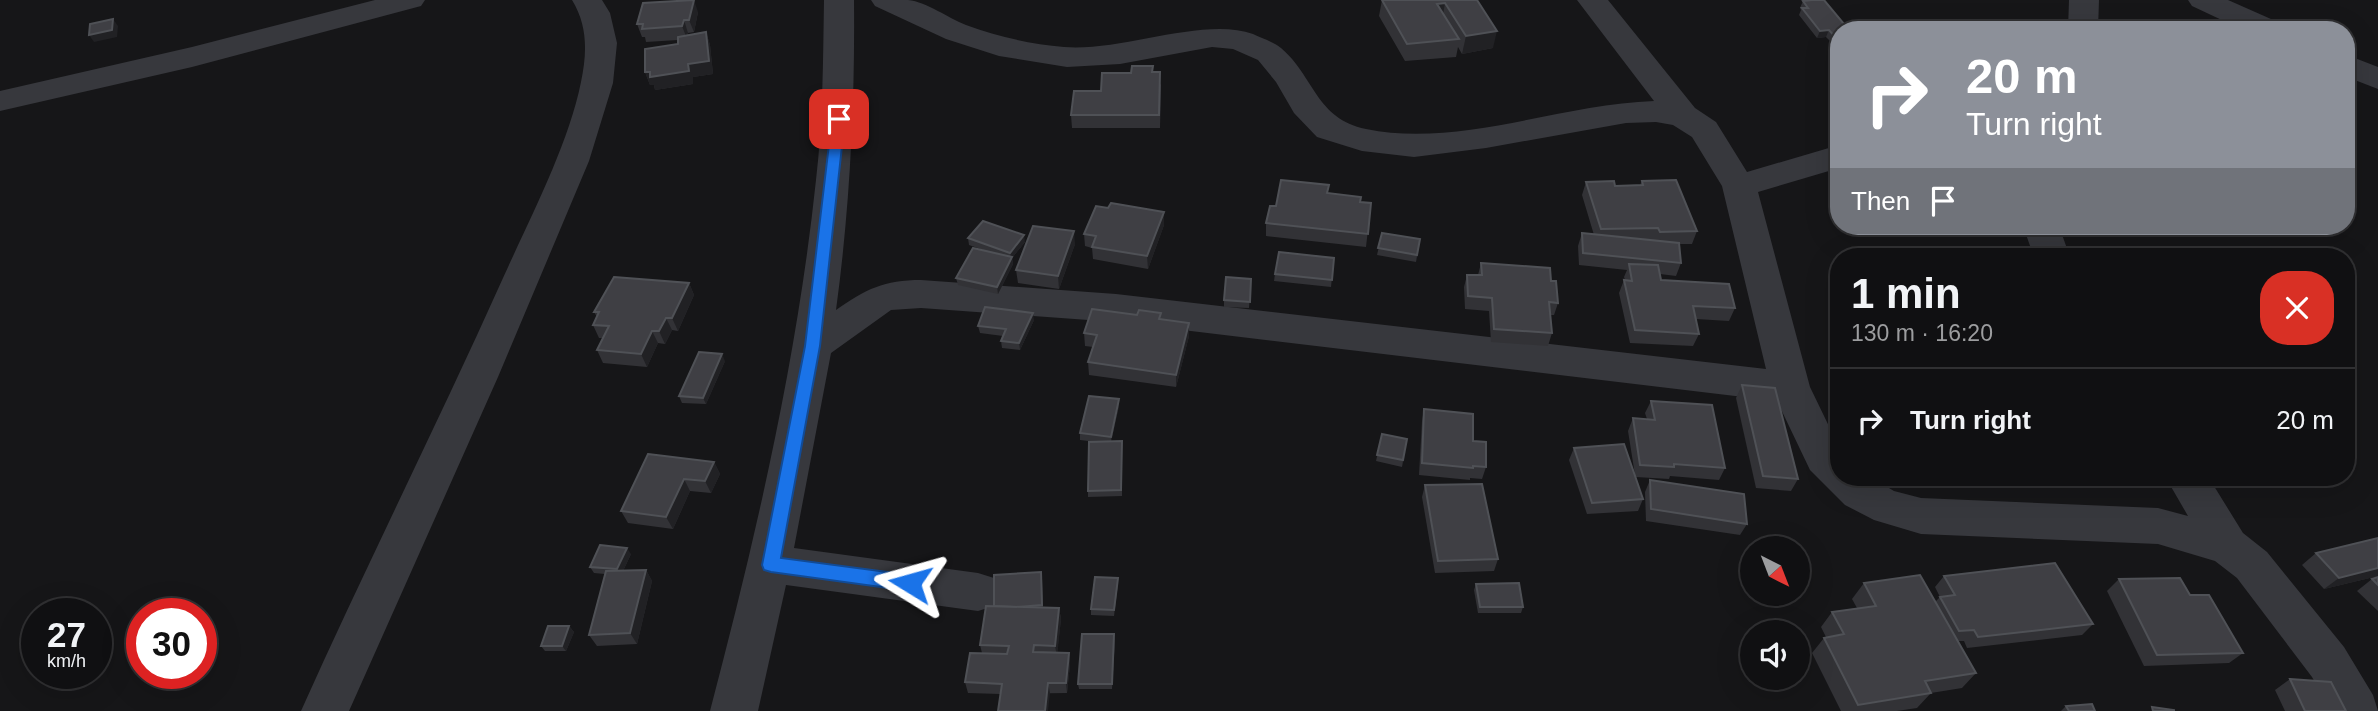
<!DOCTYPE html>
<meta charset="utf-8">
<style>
body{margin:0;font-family:Helvetica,sans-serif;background:#19191b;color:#f1f3f6;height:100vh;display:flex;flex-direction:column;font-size:26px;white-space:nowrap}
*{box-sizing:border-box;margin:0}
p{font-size:23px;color:#9c9d9f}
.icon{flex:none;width:38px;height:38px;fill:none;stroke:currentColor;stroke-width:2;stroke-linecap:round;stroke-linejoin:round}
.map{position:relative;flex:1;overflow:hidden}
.drawer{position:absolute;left:1830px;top:248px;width:525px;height:238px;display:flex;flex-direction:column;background:#101012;border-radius:28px;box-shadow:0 7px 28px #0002,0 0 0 2px #303032}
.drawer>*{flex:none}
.guide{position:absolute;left:1830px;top:21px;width:525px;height:214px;border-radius:28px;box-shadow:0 7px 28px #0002,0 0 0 2px #303032;background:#8c9099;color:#fff;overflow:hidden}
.needle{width:46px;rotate:138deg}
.buttons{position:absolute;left:1740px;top:536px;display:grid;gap:14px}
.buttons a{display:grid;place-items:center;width:70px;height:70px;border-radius:50%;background:#101012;box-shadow:0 7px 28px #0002,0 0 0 2px #303032;font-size:35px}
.speed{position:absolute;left:21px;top:598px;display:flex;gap:14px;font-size:35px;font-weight:700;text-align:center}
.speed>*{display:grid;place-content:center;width:91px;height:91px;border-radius:50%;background:#101012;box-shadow:0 7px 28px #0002,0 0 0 2px #303032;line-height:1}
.speed small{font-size:18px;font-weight:400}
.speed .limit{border:10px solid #d22;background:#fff;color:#111}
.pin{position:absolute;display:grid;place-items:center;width:60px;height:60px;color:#fff;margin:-30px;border-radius:14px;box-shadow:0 4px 10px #0006}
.me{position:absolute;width:77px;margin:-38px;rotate:278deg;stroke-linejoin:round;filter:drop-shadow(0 0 5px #0008)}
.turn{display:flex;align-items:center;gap:24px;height:147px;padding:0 21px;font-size:32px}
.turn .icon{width:91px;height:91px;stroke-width:2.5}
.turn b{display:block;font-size:49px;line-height:60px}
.then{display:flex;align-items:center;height:66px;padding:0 21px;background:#0003;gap:14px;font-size:26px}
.round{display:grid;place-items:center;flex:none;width:74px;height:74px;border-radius:28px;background:#19191b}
.head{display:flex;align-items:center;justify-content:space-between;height:119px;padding:0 21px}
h1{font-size:42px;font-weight:700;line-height:52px}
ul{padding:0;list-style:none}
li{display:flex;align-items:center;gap:21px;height:105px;padding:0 21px;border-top:2px solid #303032}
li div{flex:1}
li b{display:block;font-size:26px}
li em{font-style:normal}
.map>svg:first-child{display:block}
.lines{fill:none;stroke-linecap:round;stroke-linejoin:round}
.minor{fill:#37383d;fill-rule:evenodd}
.wall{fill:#323236}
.shaded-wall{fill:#212124}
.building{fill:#3f3f44;stroke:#4f5156;stroke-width:2}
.route{fill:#1a73e8;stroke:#114b97;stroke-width:2}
</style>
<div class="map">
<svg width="2378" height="711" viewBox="0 0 2378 711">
<rect width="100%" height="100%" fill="#161618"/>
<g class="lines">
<!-- minor -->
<g class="minor">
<path d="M 375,0 L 425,0 L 421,6 L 192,67 L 0,111 L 0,91 L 192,47 Z"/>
<path d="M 572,0 L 602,0 L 610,13 L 617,43 L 613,83 L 589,161 L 498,377 L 349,711 L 301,711 C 366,566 438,423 503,278 C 530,218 568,146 581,82 C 587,53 588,26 572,0 Z"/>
<path d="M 824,0 L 854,0 C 855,104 850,207 836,310 C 866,289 884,280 921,280 L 1116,294 L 1766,369 L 1722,186 L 1692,137 L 1673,125 L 1656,122 L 1626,123 L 1486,148 L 1414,157 L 1362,151 L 1317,137 L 1294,113 L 1276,82 L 1258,60 L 1233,49 L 1212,47 L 1120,64 L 1067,67 L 999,56 L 946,39 L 875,6 L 871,0 C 883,0 896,0 908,0 C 927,2 948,18 966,25 C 998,37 1031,44 1064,47 C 1121,52 1204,16 1253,34 C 1261,38 1274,42 1281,48 C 1314,76 1316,119 1366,129 C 1459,148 1560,104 1654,101 L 1577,0 L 1608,0 L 1695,108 L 1716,122 L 1747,172 L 1839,145 L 1839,168 L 1758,192 L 1810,387 L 1839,447 L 1839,478 L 1872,478 L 1894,491 L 1921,498 L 2158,508 L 2188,516 L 2166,478 L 2209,478 L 2243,533 L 2267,552 L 2344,647 L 2373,695 L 2378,711 L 2331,711 L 2312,677 L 2237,578 L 2215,561 L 2158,544 L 1921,534 L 1874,520 L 1845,505 L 1810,470 L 1777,401 L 1116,322 L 921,308 L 891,310 L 831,353 L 794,548 L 978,573 L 994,578 L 1000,592 L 994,606 L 978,611 L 786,585 L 758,711 L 710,711 C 756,536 797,360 816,180 C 823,120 823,60 824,0 Z"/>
<path d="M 2069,0 L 2099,0 L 2098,30 L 2068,30 Z"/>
<path d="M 2188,0 L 2228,0 L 2280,23 L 2284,30 L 2243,30 L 2192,6 Z"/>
<path d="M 2347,55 L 2378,67 L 2378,89 L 2347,77 Z"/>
<path d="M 2023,226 L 2059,226 L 2070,257 L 2034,257 Z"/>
</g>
</g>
<!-- wall -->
<g class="wall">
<path d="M 1382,0 L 1477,0 L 1493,48 L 1462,54 L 1458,47 L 1456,57 L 1405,61 L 1379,16 Z"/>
<path d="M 1803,1 L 1839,30 L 1839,45 L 1834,45 L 1826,37 L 1817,38 L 1799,15 L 1801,10 L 1800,8 Z"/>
<path d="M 698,12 L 694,32 L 688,33 L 688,35 L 706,32 L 710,45 L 713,74 L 693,77 L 693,84 L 655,90 L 654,85 L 650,85 L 645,72 L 678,44 L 678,40 L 646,42 L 645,37 L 642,37 L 637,24 Z"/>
<path d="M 1153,72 L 1161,85 L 1160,128 L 1072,128 L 1071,115 L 1101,91 L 1131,73 Z"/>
<path d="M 1839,88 L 1839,103 L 1834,99 Z"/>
<path d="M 1642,181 L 1697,231 L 1692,244 L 1679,244 L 1681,263 L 1676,276 L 1660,274 L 1661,280 L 1735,308 L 1729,321 L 1696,319 L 1699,334 L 1693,346 L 1630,343 L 1619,293 L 1624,280 L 1625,280 L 1624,277 L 1627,270 L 1579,265 L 1578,246 L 1582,233 L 1594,235 L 1582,195 L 1586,182 L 1615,186 L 1640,185 Z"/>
<path d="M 1328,193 L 1360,202 L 1371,203 L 1366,247 L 1266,236 L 1266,223 L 1276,206 Z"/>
<path d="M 1108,208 L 1164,212 L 1164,225 L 1148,269 L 1093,259 L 1092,248 L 1085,246 L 1084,234 Z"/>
<path d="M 1382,233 L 1420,239 L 1416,262 L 1377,255 Z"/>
<path d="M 968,238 L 1025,242 L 1012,258 L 1013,264 L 998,294 L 958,285 L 956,278 L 992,253 L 969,245 Z"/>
<path d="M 1075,244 L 1059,289 L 1018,283 L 1016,270 Z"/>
<path d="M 1334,258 L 1331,287 L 1274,281 L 1275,274 Z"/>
<path d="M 1481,263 L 1551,281 L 1558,303 L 1554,315 L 1550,315 L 1552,333 L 1548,346 L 1491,342 L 1489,311 L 1465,309 L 1464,287 L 1467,275 L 1478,275 Z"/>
<path d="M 1251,279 L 1249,308 L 1224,307 L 1224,300 Z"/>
<path d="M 689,283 L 694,295 L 678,331 L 672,330 L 665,344 L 658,343 L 647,367 L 603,363 L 597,350 L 603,338 L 599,338 L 593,325 L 597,317 L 594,312 Z"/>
<path d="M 1161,319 L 1189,336 L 1176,387 L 1089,375 L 1088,362 L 1093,347 L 1085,346 L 1084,333 Z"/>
<path d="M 1034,320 L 1020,350 L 1002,348 L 1001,341 L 1003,336 L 980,333 L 978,326 Z"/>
<path d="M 725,361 L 706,404 L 682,403 L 679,396 Z"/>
<path d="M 1742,385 L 1798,479 L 1791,491 L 1756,488 L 1736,398 Z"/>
<path d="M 1119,399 L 1119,406 L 1111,441 L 1122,448 L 1122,496 L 1088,497 L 1088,491 L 1097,442 L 1080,440 L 1080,433 Z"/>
<path d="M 1651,401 L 1725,468 L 1719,480 L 1670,476 L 1669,479 L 1636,477 L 1643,499 L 1638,511 L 1587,514 L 1569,460 L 1574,448 L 1635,475 L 1628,431 L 1633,418 L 1647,419 L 1645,413 Z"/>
<path d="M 1424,409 L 1473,441 L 1486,467 L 1482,479 L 1470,478 L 1470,480 L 1419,475 L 1422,421 Z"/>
<path d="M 1382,434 L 1407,439 L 1402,467 L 1376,461 Z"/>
<path d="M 714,462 L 720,474 L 711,493 L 690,491 L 673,529 L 628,523 L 621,511 Z"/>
<path d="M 1650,480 L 1747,524 L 1740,535 L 1646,521 L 1645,492 Z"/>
<path d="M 1425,485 L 1498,559 L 1494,571 L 1435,573 L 1422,497 Z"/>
<path d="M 2316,553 L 2378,576 L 2324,589 L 2302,565 Z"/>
<path d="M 631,554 L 623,571 L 646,570 L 652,581 L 637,644 L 597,646 L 589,635 L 605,574 L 594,573 L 590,567 Z"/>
<path d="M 1944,576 L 2093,624 L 2082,635 L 1967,648 L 1964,641 L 1958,641 L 1976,673 L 1962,688 L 1931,693 L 1917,708 L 1897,711 L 1841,711 L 1812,653 L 1824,638 L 1826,637 L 1821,627 L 1832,612 L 1857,608 L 1852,599 L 1864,583 L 1935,602 L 1940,597 L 1935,587 Z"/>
<path d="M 2378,577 L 2378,611 L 2357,591 L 2372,579 Z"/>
<path d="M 1042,578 L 1043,607 L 1059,608 L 1061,619 L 1057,653 L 1069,653 L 1070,664 L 1067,693 L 1000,694 L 968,693 L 965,682 L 982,653 L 980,645 Z"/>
<path d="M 2119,579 L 2190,595 L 2243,653 L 2229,663 L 2144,666 L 2107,591 Z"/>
<path d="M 1118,584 L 1114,616 L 1091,615 L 1091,609 Z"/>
<path d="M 1476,584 L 1523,607 L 1521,613 L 1478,613 L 1474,590 Z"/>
<path d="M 569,626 L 574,632 L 566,651 L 545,651 L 541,646 Z"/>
<path d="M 1115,640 L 1112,689 L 1079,689 L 1078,684 Z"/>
<path d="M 2290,679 L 2346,711 L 2285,711 L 2275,690 Z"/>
<path d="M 2066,706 L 2095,711 L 2061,711 Z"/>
</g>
<!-- shaded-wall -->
<g class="shaded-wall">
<path d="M 694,0 L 698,12 L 694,32 L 689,20 Z"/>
<path d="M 1445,3 L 1442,21 L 1437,4 Z"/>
<path d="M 113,19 L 118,26 L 117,37 L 94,42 L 89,35 Z"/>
<path d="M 684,20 L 688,33 L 687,39 L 682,26 Z"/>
<path d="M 1829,30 L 1826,37 L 1817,38 L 1820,31 Z"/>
<path d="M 1497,31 L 1493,48 L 1462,54 L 1466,36 Z"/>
<path d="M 706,32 L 710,45 L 713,74 L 693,77 L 693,84 L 655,90 L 654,85 L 650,85 L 645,72 L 688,64 Z"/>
<path d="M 1164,212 L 1164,225 L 1148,269 L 1147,256 Z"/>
<path d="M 1074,231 L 1075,244 L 1059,289 L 1058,276 Z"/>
<path d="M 1024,235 L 1025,242 L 1012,258 L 1013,264 L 998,294 L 997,287 L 1011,259 L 1010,253 Z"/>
<path d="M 689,283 L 694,295 L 678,331 L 672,318 Z"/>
<path d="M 1033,313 L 1034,320 L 1020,350 L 1019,343 Z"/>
<path d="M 666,318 L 672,330 L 665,344 L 659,331 Z"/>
<path d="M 1189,323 L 1189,336 L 1176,387 L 1176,375 Z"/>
<path d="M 652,331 L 658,343 L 647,367 L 641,354 Z"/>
<path d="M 722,354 L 725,361 L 706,404 L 703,398 Z"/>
<path d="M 1119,399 L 1119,406 L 1111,443 L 1111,437 Z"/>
<path d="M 714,462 L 720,474 L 711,493 L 705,481 Z"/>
<path d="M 684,479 L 690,491 L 673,529 L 666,517 Z"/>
<path d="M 627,548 L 631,554 L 621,575 L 617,569 Z"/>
<path d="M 2378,568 L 2378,576 L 2324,589 L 2339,578 Z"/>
<path d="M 646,570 L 652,581 L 637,644 L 630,633 Z"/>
<path d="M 1118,578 L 1118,584 L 1114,616 L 1114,610 Z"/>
<path d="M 1059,608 L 1061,619 L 1057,657 L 1055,646 Z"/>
<path d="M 569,626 L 574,632 L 566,651 L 562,646 Z"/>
<path d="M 1114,634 L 1115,640 L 1112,689 L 1112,684 Z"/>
<path d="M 1069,653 L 1070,664 L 1067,693 L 1066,683 Z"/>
<path d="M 1048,683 L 1050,693 L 1048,711 L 1045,711 Z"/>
</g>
<!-- building -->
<g class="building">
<path d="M 694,0 L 689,20 L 684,20 L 682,26 L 642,29 L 643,24 L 637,24 L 643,3 Z"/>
<path d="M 1382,0 L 1477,0 L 1497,31 L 1466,36 L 1445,3 L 1437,4 L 1459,39 L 1407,44 Z"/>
<path d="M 1812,0 L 1824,0 L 1849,30 L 1839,30 L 1839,38 L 1837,39 L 1829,30 L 1820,31 L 1802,8 L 1808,8 L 1803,1 Z"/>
<path d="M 113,19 L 112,30 L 89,35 L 90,24 Z"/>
<path d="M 706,32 L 709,61 L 688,64 L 689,71 L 650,77 L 650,72 L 645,72 L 645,49 L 678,44 L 678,37 Z"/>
<path d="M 1132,66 L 1153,66 L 1152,72 L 1160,72 L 1159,115 L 1071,115 L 1074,91 L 1101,91 L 1102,73 L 1131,73 Z"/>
<path d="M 1281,180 L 1329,185 L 1327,193 L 1361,197 L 1360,202 L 1371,203 L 1368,234 L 1266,223 L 1270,206 L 1276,206 Z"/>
<path d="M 1676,180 L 1697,231 L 1660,232 L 1658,228 L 1601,229 L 1586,182 L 1614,181 L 1615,186 L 1643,185 L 1642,181 Z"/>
<path d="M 1111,203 L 1164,212 L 1147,256 L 1092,247 L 1096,236 L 1084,234 L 1096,206 L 1108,208 Z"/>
<path d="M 983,221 L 1024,235 L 1010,253 L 968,238 Z"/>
<path d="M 1033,226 L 1074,231 L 1058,276 L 1016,270 Z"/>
<path d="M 1382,233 L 1420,239 L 1417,255 L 1378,248 Z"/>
<path d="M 1582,233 L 1679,243 L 1681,263 L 1583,253 Z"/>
<path d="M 973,248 L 1012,257 L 997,287 L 956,278 Z"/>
<path d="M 1279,252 L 1334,258 L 1332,280 L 1275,274 Z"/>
<path d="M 1481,263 L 1550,268 L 1551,281 L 1556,281 L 1558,303 L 1549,302 L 1552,333 L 1494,329 L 1492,298 L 1468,296 L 1467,275 L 1482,275 Z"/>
<path d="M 1629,264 L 1658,265 L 1661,280 L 1729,284 L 1735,308 L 1693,306 L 1699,334 L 1635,330 L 1624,280 L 1632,281 Z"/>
<path d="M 614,277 L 689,283 L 672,318 L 666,318 L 659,331 L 652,331 L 641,354 L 597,350 L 609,326 L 593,325 L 599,312 L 594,312 Z"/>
<path d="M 1226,277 L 1251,279 L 1250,302 L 1224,300 Z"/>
<path d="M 985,307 L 1033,313 L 1019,343 L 1001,341 L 1006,329 L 978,326 Z"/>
<path d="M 1092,309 L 1137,315 L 1139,310 L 1161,313 L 1159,319 L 1189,323 L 1176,375 L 1088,362 L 1097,335 L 1084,333 Z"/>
<path d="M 699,352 L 722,354 L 703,398 L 679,396 Z"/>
<path d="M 1742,385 L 1775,388 L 1798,479 L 1763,476 Z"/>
<path d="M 1089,396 L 1119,399 L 1111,437 L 1080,433 Z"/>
<path d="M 1651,401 L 1712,405 L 1725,468 L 1674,464 L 1674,467 L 1640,465 L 1633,418 L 1655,420 Z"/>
<path d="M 1424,409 L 1473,414 L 1473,441 L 1486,442 L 1486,467 L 1473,466 L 1473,468 L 1422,463 Z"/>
<path d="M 1382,434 L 1407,439 L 1403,460 L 1377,455 Z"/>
<path d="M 1122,441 L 1121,490 L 1088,491 L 1089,442 Z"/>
<path d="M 1624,444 L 1643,499 L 1592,503 L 1574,448 Z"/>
<path d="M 648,454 L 714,462 L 705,481 L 684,479 L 666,517 L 621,511 Z"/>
<path d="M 1650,480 L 1744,494 L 1747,524 L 1651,509 Z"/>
<path d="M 1482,484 L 1498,559 L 1438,561 L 1425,485 Z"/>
<path d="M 2378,538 L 2378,568 L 2339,578 L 2316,553 Z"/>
<path d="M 600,545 L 627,548 L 617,569 L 590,567 Z"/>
<path d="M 2055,563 L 2093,624 L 1978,637 L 1974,630 L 1959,631 L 1940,597 L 1955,595 L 1944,576 Z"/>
<path d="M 646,570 L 630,633 L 589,635 L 606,571 Z"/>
<path d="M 1041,572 L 1042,605 L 1018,607 L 994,606 L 994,575 Z"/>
<path d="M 1920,575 L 1976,673 L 1925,681 L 1931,693 L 1858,705 L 1824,638 L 1844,634 L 1832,612 L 1876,606 L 1864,583 Z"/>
<path d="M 1095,577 L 1118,578 L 1114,610 L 1091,609 Z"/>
<path d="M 2378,577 L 2378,585 L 2372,579 Z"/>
<path d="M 2180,578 L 2190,595 L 2209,595 L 2243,653 L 2157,655 L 2119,579 Z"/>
<path d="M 1519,583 L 1523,607 L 1480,607 L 1476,584 Z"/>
<path d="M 986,606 L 1059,608 L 1055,646 L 1034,645 L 1033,652 L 1069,653 L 1066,683 L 1048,683 L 1045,711 L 998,711 L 1002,684 L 965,682 L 970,653 L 1007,654 L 1009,646 L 980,645 Z"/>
<path d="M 548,626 L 569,626 L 562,646 L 541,646 Z"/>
<path d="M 1082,634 L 1114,634 L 1112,684 L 1078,684 Z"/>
<path d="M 2290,679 L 2331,682 L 2346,711 L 2305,711 Z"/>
<path d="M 2092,704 L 2095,711 L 2069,711 L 2066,706 Z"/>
<path d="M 2152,707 L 2174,710 L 2174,711 L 2153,711 Z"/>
</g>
<!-- route -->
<path class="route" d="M 839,114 L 845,119 L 820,346 L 781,558 L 910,575 L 917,578 L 919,583 L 917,589 L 910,591 L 771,572 L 764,570 L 762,565 L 805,346 L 832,119 Z"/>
</svg>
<div class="buttons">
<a><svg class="needle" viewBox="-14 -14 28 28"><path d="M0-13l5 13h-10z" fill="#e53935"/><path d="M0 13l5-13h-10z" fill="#9c9d9f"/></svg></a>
<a><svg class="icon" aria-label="sound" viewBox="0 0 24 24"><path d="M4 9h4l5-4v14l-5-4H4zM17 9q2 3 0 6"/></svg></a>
</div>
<div class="speed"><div>27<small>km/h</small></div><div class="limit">30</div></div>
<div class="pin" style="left:839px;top:119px;background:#d93025"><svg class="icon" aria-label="arrive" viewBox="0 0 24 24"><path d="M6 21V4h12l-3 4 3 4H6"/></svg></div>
<svg class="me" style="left:910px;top:583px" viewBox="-20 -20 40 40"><path d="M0-17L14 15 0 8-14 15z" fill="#1a73e8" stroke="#fff" stroke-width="4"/></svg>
<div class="guide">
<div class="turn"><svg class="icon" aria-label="right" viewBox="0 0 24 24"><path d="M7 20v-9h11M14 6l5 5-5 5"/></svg><div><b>20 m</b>Turn right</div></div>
<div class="then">Then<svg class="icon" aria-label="arrive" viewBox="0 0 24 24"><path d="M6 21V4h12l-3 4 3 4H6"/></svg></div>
</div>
<section class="drawer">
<div class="head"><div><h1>1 min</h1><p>130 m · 16:20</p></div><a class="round" style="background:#d93025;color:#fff"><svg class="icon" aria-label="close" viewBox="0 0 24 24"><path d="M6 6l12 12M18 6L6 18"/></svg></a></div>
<ul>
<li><svg class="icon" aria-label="right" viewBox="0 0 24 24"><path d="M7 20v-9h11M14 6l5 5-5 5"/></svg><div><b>Turn right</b></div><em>20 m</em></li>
</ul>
</section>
</div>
